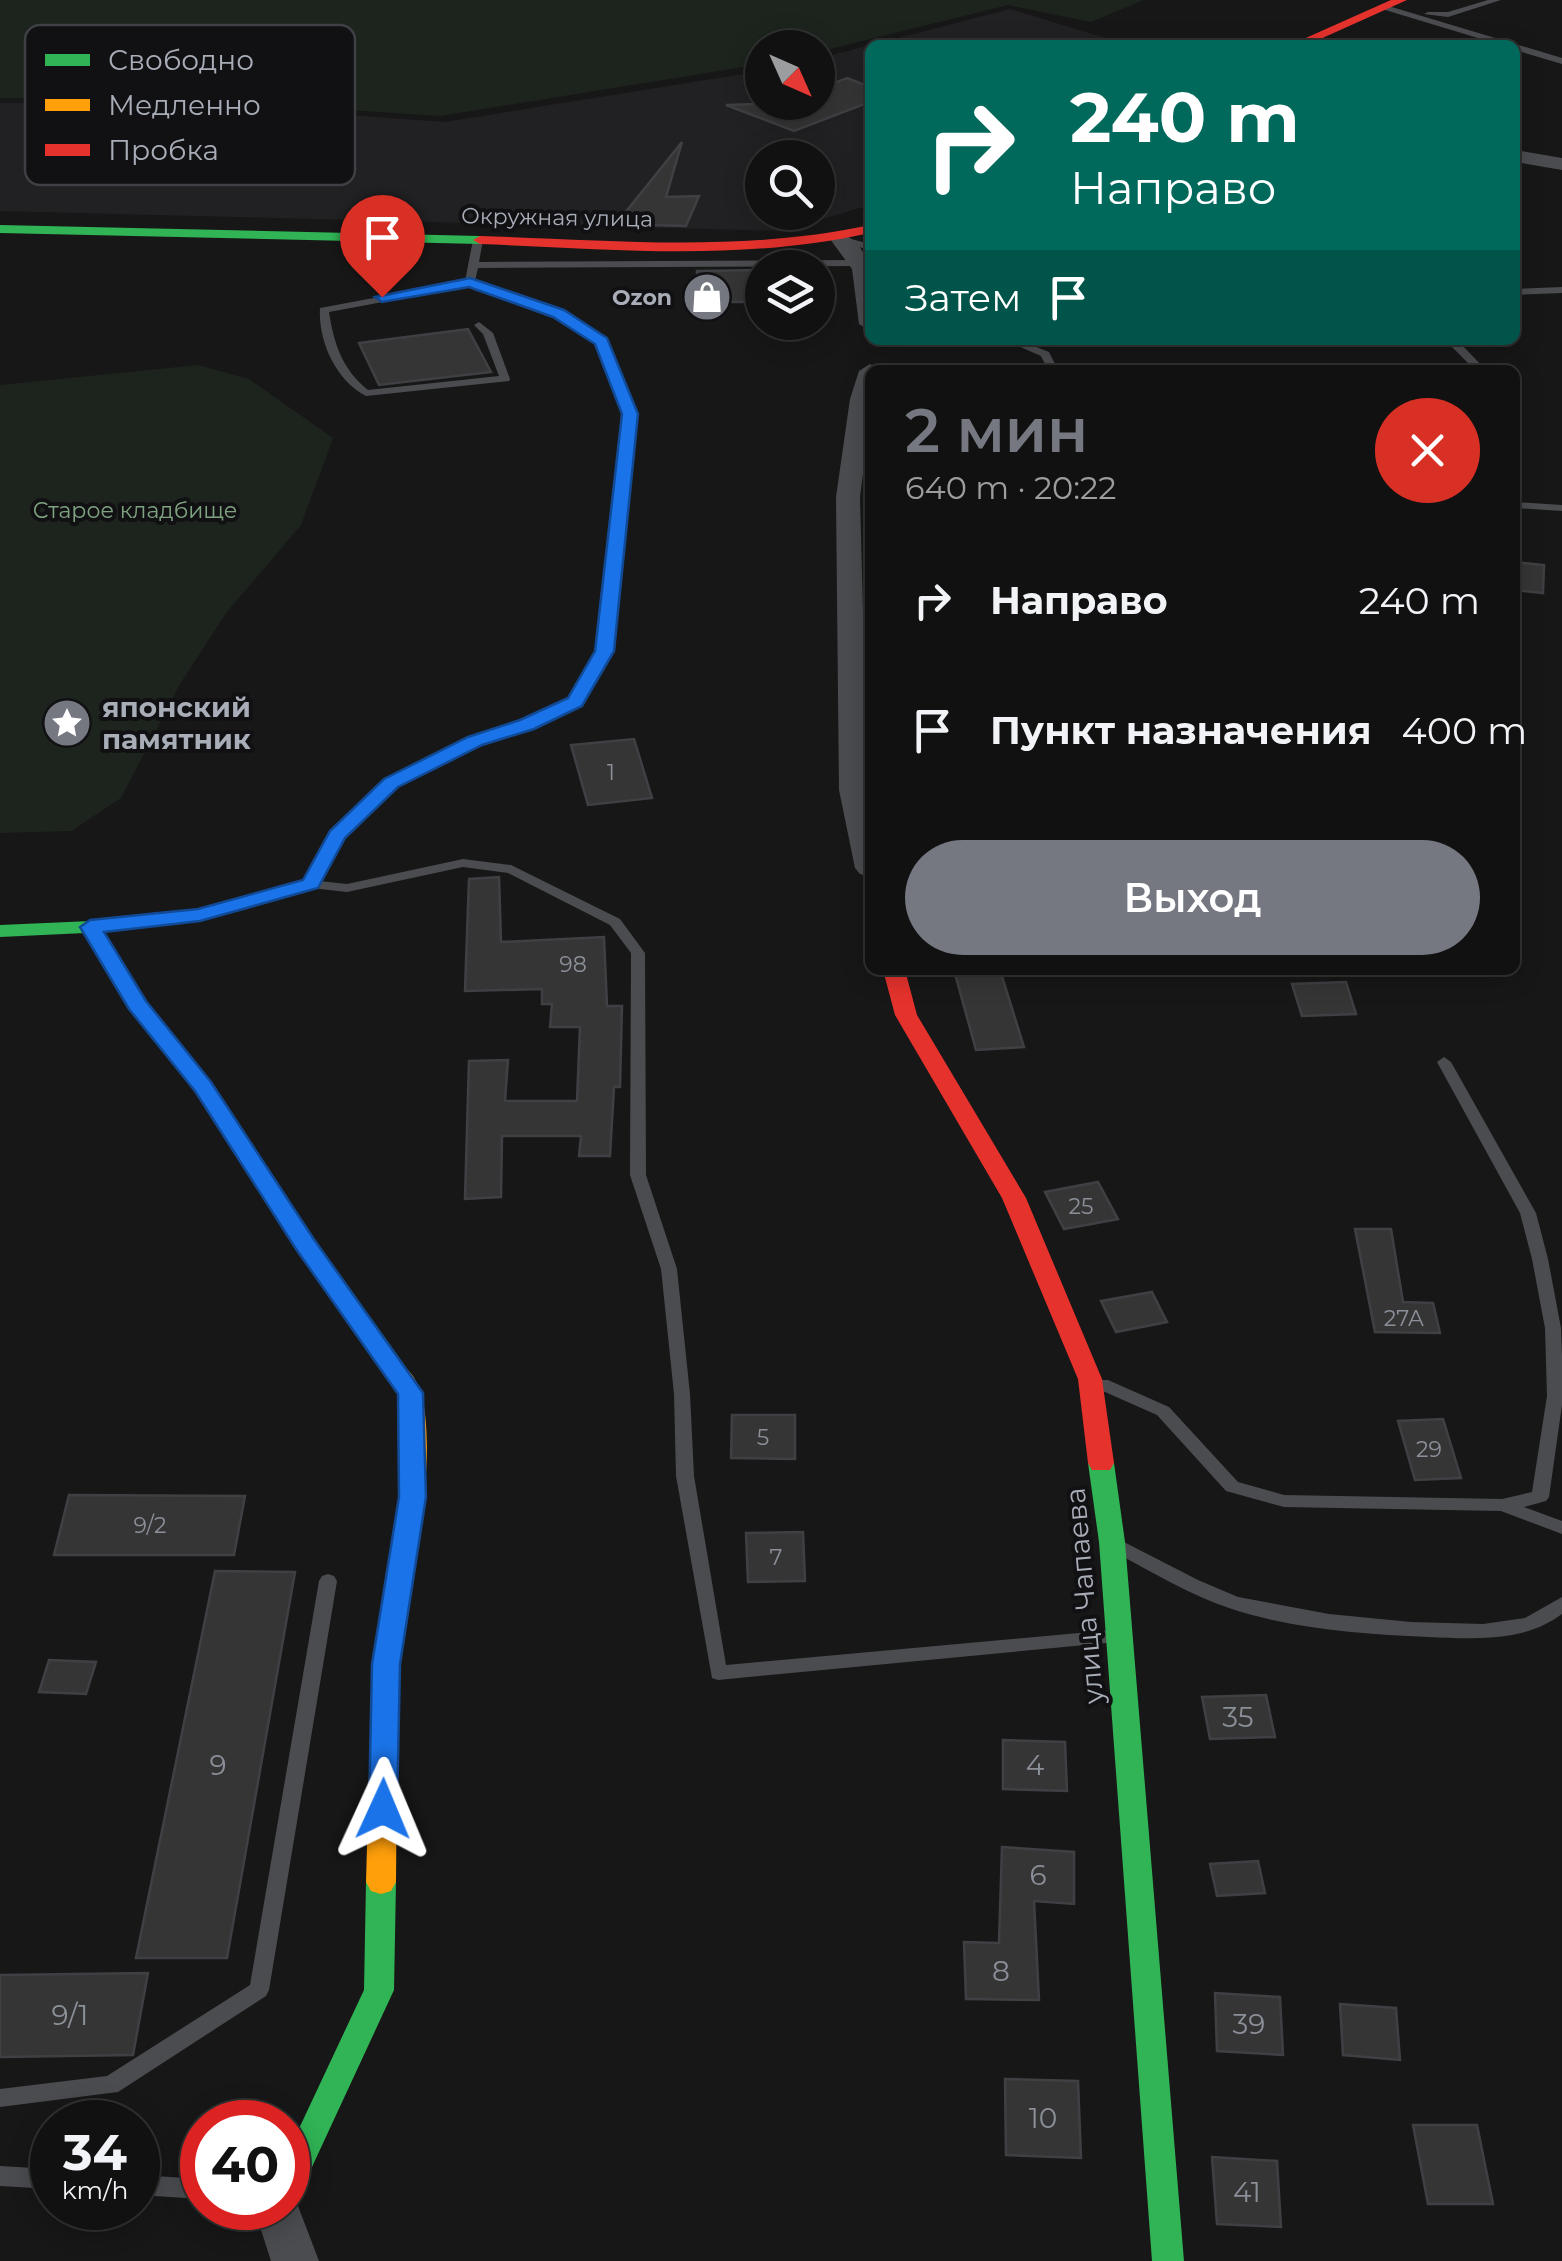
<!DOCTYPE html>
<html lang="ru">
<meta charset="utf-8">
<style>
body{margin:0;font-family:Montserrat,sans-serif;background:#1a1a1a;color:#f1f3f6;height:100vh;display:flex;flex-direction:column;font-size:38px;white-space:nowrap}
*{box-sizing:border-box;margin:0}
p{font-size:32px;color:#9c9d9f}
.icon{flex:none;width:55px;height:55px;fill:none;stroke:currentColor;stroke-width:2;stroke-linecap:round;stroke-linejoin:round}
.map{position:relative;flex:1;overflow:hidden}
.side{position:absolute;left:865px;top:365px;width:655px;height:610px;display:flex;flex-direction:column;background:#111;border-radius:15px;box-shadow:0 5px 25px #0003,0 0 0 2px #303131}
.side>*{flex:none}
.hud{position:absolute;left:865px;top:40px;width:655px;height:305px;border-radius:15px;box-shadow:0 5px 25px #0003,0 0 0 2px #303131;background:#00695c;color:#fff;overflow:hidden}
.needle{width:65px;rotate:135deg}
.fabs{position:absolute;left:745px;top:30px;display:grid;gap:20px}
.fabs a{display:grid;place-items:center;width:90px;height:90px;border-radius:50%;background:#111;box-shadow:0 5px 25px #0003,0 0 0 2px #303131;font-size:50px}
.speed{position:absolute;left:30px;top:2100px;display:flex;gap:20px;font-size:50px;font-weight:700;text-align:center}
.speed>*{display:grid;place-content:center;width:130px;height:130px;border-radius:50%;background:#111;box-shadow:0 5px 25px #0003,0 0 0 2px #303131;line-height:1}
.speed small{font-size:25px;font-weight:400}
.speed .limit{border:15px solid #d22;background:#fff;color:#111}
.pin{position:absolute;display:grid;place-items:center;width:85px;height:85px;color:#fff;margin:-102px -42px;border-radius:50% 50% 50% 0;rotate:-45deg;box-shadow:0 0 10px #0007}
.pin .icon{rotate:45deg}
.me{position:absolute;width:110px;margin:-55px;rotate:1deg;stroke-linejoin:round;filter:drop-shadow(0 0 8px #0008)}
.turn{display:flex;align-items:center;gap:35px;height:210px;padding:0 40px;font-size:45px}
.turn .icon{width:130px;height:130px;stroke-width:2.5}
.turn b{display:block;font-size:70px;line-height:85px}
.then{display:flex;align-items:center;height:95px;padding:0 40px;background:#0003;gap:20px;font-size:38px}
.round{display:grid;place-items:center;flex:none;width:105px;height:105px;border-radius:52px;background:#1a1a1a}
.headline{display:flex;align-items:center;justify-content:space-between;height:170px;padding:0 40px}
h1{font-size:60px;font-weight:600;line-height:75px;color:#757880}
.primary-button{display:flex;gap:20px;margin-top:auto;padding:20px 40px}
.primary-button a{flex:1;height:115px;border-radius:60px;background:#757880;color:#fff;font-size:40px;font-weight:600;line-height:115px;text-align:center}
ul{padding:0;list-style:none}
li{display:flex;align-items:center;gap:30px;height:130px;padding:0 40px}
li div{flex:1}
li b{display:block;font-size:38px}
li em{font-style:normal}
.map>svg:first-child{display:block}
.built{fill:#212123;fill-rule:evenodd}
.green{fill:#1d241e}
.building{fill:#353536;stroke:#3f4043;stroke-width:2.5}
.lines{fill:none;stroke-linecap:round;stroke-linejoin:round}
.lane{fill:#4b4c50;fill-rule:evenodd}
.street{fill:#4b4c50;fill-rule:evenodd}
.fast{fill:#30b455;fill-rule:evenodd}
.slow{fill:#ff9f0a;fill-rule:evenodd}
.jam{fill:#e5322d;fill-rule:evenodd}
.route{fill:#1a73e8;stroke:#114b97;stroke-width:2.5}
.labels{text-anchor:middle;stroke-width:8;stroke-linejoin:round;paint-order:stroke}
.far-street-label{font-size:22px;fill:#a8adb8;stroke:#111113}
.far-poi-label{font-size:22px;font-weight:bold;fill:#a8adb8;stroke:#111113;text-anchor:end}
.far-park-label{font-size:22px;fill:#7fa381;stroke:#111113}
.number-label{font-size:22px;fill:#8b8f98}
.poi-label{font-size:28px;font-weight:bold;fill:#a8adb8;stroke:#111113;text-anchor:start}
.street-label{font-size:28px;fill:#a8adb8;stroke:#111113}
.near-number-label{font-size:28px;fill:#8b8f98}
.key{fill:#111113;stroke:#3e4045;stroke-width:2.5}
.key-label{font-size:28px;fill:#a8adb8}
</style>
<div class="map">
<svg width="1562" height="2261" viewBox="0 0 1562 2261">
<rect width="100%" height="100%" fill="#171717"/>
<!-- built -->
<g class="built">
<path d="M 1010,9 L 1129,45 L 871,45 Z"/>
<path d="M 870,45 L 870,205 L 782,231 L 0,211 L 0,103 L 194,104 L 445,122 L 762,71 L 762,102 L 818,102 L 818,59 ZM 762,158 L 818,158 L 818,212 L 762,212 Z"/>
</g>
<!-- green -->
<g class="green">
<path d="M 0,0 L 1144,0 L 1091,22 L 1008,5 L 818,52 L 818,48 L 762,48 L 762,64 L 440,116 L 167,98 L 0,98 Z"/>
<path d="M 198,365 L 249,379 L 333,438 L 301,525 L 226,613 L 180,684 L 121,798 L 71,831 L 0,833 L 0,385 Z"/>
</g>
<!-- building -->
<g class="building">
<path d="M 847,78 L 870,87 L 870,102 L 794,131 L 726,105 L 818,102 L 818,89 Z"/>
<path d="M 682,142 L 666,197 L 699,196 L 686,226 L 616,224 Z"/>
<path d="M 762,270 L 762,302 L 697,302 L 697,271 Z"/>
<path d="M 468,329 L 491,372 L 379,385 L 359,343 Z"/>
<path d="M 1515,562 L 1544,565 L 1543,593 L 1515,590 Z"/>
<path d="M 634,739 L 652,798 L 588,805 L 571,745 Z"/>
<path d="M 499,877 L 501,942 L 604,937 L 607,1006 L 622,1006 L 620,1087 L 614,1087 L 610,1156 L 579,1156 L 581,1136 L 502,1136 L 501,1197 L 465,1199 L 469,1061 L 508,1060 L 505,1101 L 577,1101 L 580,1027 L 550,1027 L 552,1004 L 542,1004 L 542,989 L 465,991 L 469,879 Z"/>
<path d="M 954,970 L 1000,970 L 1024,1047 L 976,1050 Z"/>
<path d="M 1346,982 L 1356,1014 L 1302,1016 L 1292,984 Z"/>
<path d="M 1098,1182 L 1118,1219 L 1064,1229 L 1045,1192 Z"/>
<path d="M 1355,1229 L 1391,1229 L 1403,1302 L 1433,1303 L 1440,1333 L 1375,1332 Z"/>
<path d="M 1152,1292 L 1167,1322 L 1116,1332 L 1101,1301 Z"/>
<path d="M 732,1415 L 795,1415 L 795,1459 L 731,1458 Z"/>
<path d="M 1443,1419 L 1461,1478 L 1415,1480 L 1398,1421 Z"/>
<path d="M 69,1495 L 245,1496 L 234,1555 L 54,1555 Z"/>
<path d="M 803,1532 L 805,1581 L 748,1582 L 746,1533 Z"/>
<path d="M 215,1571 L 295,1572 L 227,1958 L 136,1958 Z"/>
<path d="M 49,1660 L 96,1662 L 86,1694 L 39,1692 Z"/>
<path d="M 1266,1695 L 1275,1737 L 1210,1739 L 1202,1697 Z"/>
<path d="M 1003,1740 L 1065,1742 L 1067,1791 L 1003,1789 Z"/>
<path d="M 1002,1847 L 1074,1852 L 1074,1904 L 1034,1901 L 1039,2000 L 966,1999 L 964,1942 L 999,1943 Z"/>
<path d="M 1258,1861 L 1265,1893 L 1217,1896 L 1210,1864 Z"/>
<path d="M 148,1973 L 133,2055 L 0,2057 L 0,1975 Z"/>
<path d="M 1215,1993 L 1280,1997 L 1283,2055 L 1217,2051 Z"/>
<path d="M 1340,2004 L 1396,2008 L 1400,2060 L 1343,2055 Z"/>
<path d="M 1005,2079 L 1078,2081 L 1081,2158 L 1006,2155 Z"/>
<path d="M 1413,2125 L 1477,2125 L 1493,2204 L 1428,2204 Z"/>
<path d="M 1212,2157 L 1277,2161 L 1281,2227 L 1217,2224 Z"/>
</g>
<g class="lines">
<!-- lane -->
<g class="lane">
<path d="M 1488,0 L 1501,0 L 1448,17 L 1424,14 L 1428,12 L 1448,12 Z"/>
<path d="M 1385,5 L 1562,58 L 1562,64 L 1515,50 L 1515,45 L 1501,45 L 1382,9 L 1381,7 Z"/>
<path d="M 840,236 L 870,244 L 870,250 L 837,241 L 835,239 Z"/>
<path d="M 478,237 L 483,240 L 479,262 L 859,260 L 864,263 L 859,266 L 478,268 L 475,281 L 563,311 L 606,340 L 635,413 L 610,651 L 579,705 L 531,727 L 479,744 L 396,786 L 343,837 L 319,881 L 347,884 L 463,859 L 511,865 L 620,919 L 645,953 L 646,1175 L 677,1269 L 690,1394 L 694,1476 L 726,1665 L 1111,1630 L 1117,1632 L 1120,1637 L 1117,1642 L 718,1680 L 712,1678 L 676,1476 L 674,1394 L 661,1269 L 630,1175 L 631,953 L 610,925 L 508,873 L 463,867 L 347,892 L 311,888 L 199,919 L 92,931 L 85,927 L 92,923 L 198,911 L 306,881 L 332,832 L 386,780 L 471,738 L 523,721 L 570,700 L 598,651 L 625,413 L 598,344 L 555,315 L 469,286 L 329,312 C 334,344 342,369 368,390 L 499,376 L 483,334 L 474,325 L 479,322 L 493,333 L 510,379 L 509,381 L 366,396 C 336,381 318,341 320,308 L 465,281 L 473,240 Z"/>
<path d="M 1562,287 L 1562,293 L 1515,295 L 1515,289 Z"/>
<path d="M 1005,340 L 1019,340 L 1049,352 L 1058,370 L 1048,370 L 1041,356 Z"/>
<path d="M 1451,340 L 1461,340 L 1460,343 L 1486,370 L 1475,370 L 1451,346 Z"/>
<path d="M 1515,502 L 1562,505 L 1562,511 L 1515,508 Z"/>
<path d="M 1444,1057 L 1451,1062 L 1536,1213 L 1548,1259 L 1561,1328 L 1562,1356 L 1562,1405 L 1549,1497 L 1546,1501 L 1524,1507 L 1562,1521 L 1562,1534 L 1501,1511 L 1284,1507 L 1226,1491 L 1157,1415 L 1096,1388 L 1094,1384 L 1096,1380 L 1108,1380 L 1169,1407 L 1238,1482 L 1284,1495 L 1502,1499 L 1532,1492 L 1547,1396 L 1545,1328 L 1532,1259 L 1520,1213 L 1437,1062 Z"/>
<path d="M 1124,1542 L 1198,1580 L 1238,1597 L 1329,1614 L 1411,1622 L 1483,1624 L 1525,1618 L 1562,1597 L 1562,1614 C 1547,1625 1530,1632 1512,1635 C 1485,1640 1455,1638 1428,1637 C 1362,1634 1291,1629 1229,1608 C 1190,1595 1154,1573 1118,1554 L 1115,1549 L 1118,1544 Z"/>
<path d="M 328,1574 L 334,1576 L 337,1581 L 269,1990 L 266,1996 L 118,2092 L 0,2107 L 0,2089 L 107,2076 L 250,1985 L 319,1581 L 322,1576 Z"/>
<path d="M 0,2166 L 52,2169 L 52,2189 L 0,2186 Z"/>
<path d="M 138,2175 L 202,2179 L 202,2199 L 138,2195 Z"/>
</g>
<!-- street -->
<g class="street">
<path d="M 1515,150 L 1562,158 L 1562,170 L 1515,162 Z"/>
<path d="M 840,233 C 879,246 870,298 870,331 L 859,324 L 852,269 L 830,239 Z"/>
<path d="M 870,364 L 881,370 L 870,370 L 870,419 L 860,497 L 870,877 L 860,874 L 855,868 L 839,790 L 836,497 L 850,399 L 859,371 Z"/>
<path d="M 288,2191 L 293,2193 L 319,2261 L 271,2261 L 254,2208 L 288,2208 Z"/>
</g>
<!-- fast -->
<g class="fast">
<path d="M 0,225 L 480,236 L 487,240 L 480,244 L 0,233 Z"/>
<path d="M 91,921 L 98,923 L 146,1001 L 211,1082 L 313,1237 L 405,1366 L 408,1372 L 405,1378 L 387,1378 L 297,1249 L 195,1092 L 129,1009 L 85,933 L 0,937 L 0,925 Z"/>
<path d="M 1101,1454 L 1110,1456 L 1114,1463 L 1125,1542 L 1184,2261 L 1152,2261 L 1099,1542 L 1088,1463 L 1092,1456 Z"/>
<path d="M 381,1870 L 391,1873 L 396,1882 L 394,1990 L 299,2195 L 288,2200 L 288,2152 L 364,1990 L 366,1882 L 371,1873 Z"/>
</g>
<!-- slow -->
<path class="slow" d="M 396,1363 C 462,1383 402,1616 400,1669 C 396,1740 397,1811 396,1882 L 391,1891 L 381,1894 L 371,1891 L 366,1882 L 372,1664 L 400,1497 L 399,1394 L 384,1372 L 387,1366 Z"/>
<!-- jam -->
<g class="jam">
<path d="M 1391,0 L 1407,0 L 1307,45 L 1290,45 Z"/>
<path d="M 870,225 L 870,233 C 740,262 611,249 480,244 L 473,240 L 480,236 C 611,240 740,253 870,225 Z"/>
<path d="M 883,970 L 905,970 L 917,1015 L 1026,1198 L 1102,1379 L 1114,1463 L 1110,1470 L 1092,1470 L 1088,1463 L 1078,1379 L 1002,1198 L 895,1015 Z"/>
</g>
</g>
<!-- route -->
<path class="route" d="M 470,278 L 564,310 L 607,338 L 638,414 L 614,651 L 582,706 L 534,729 L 482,745 L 398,787 L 345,838 L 318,888 L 200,921 L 104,932 L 146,1001 L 211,1082 L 313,1238 L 423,1393 L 426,1497 L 400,1664 L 397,1809 L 393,1817 L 383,1821 L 373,1817 L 369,1809 L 372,1664 L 399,1497 L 398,1394 L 296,1249 L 195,1091 L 129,1009 L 80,927 L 90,920 L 198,909 L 303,880 L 330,831 L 384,779 L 468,737 L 520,720 L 568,698 L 595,651 L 622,414 L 595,344 L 553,317 L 469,287 L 382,302 L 375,297 Z"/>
<!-- icons -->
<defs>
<g id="shop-disc" transform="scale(2.5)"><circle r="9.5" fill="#757880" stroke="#111113"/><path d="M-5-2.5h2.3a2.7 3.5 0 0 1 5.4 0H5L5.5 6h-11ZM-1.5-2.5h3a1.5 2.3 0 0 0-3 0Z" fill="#fff"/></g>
<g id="sight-disc" transform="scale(2.5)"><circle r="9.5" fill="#757880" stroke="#111113"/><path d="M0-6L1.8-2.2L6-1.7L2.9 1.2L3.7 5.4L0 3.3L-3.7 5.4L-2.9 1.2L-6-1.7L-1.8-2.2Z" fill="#fff"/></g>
</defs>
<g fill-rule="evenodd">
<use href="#shop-disc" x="707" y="297"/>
<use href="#sight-disc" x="67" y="723"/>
</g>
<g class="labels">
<!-- far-street labels -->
<g class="far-street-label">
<text transform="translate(557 217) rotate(1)" y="8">Окружная улица</text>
</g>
<!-- far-poi labels -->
<g class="far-poi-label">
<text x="672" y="305">Ozon</text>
</g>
<!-- far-park labels -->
<g class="far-park-label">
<text x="135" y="518">Старое кладбище</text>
</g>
<!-- number labels -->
<g class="number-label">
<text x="611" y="780">1</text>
<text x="573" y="972">98</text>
<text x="1081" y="1214">25</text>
<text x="1404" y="1326">27А</text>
<text x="763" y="1445">5</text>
<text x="1429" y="1457">29</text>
<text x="150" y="1533">9/2</text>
<text x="776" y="1565">7</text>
</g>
<!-- poi labels -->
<g class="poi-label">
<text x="102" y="717">японский<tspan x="102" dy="32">памятник</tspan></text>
</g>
<!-- street labels -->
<g class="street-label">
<text transform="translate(1084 1596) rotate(-95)" y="10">улица Чапаева</text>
</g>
<!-- near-number labels -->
<g class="near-number-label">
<text x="1238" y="1727">35</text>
<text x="218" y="1775">9</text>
<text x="1035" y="1775">4</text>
<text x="1038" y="1885">6</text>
<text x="1001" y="1981">8</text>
<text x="70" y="2025">9/1</text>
<text x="1249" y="2034">39</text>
<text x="1043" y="2128">10</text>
<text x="1247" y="2202">41</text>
</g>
</g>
<!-- legend -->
<rect x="25" y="25" width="330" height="160" rx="15" class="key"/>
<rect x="45" y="54" width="45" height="12" fill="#30b455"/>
<rect x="45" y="99" width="45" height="12" fill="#ff9f0a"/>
<rect x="45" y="144" width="45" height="12" fill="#e5322d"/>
<g class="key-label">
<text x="108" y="70">Свободно</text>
<text x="108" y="115">Медленно</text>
<text x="108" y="160">Пробка</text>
</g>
</svg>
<div class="fabs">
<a><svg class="needle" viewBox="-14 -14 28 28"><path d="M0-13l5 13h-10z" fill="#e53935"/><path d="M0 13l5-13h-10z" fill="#9c9d9f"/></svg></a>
<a><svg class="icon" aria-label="search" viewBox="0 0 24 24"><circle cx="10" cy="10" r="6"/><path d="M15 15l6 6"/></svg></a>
<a><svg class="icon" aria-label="layers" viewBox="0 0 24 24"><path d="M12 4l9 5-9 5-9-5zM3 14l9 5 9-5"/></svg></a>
</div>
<div class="speed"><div>34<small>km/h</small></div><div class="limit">40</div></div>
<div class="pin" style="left:382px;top:297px;background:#d93025"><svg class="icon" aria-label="arrive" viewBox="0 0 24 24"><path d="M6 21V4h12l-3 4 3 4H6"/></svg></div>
<svg class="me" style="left:383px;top:1809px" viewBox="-20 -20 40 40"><path d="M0-17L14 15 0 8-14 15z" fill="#1a73e8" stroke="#fff" stroke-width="4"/></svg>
<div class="hud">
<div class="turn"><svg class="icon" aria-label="right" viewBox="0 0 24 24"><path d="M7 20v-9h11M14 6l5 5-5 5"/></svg><div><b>240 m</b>Направо</div></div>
<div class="then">Затем<svg class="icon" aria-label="arrive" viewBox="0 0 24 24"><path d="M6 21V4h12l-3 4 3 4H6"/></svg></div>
</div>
<section class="side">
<div class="headline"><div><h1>2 мин</h1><p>640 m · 20:22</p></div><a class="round" style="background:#d93025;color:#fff"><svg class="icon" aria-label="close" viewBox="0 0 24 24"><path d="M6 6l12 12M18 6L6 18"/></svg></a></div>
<ul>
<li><svg class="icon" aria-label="right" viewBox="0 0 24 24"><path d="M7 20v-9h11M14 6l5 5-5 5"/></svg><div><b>Направо</b></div><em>240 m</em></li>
<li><svg class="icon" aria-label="arrive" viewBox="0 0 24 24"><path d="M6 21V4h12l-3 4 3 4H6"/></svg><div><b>Пункт назначения</b></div><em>400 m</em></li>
</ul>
<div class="primary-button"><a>Выход</a></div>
</section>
</div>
